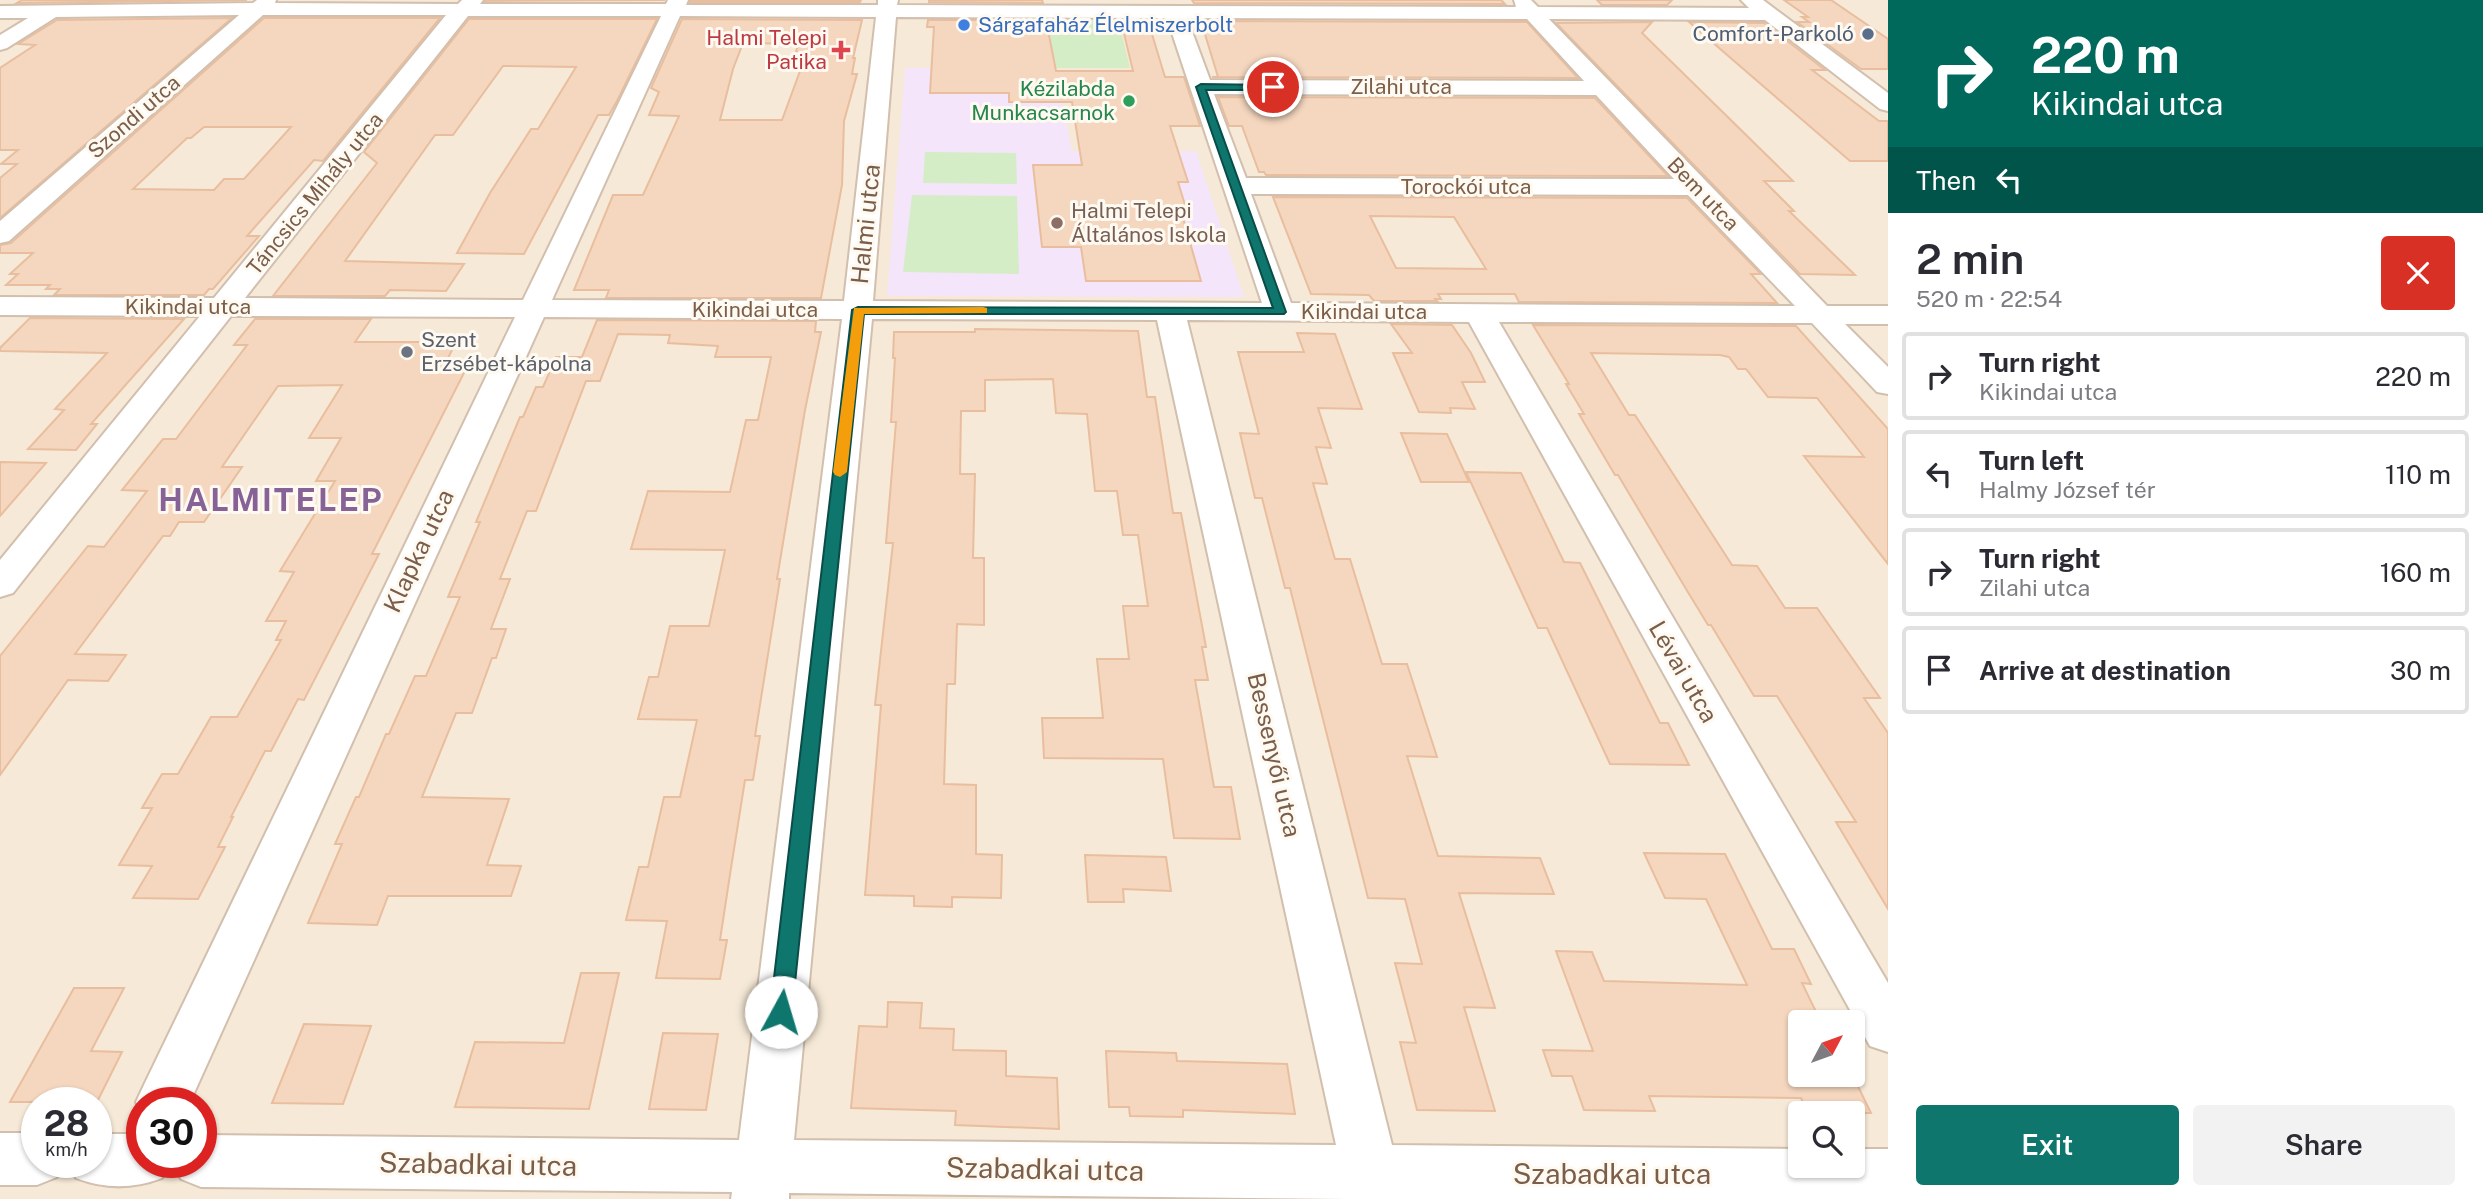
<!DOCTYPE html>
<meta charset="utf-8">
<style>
body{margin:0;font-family:"Public Sans",sans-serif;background:#f2f2f3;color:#2b2b33;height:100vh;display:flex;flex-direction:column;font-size:26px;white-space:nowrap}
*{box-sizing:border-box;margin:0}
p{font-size:23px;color:#7c7c81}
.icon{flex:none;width:38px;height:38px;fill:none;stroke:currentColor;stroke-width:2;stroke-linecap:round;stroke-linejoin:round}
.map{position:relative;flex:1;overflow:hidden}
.side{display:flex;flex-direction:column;background:#fff;width:595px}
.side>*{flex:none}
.banner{background:#00695c;color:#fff;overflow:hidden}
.needle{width:46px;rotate:49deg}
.controls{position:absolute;left:1788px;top:1010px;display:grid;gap:14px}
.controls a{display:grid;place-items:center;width:77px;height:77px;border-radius:7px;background:#fff;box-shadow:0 2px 5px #0004;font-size:35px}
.speed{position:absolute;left:21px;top:1087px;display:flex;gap:14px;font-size:35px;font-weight:700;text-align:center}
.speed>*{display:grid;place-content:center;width:91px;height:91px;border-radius:50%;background:#fff;box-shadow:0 2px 5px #0004;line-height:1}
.speed small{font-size:18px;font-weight:400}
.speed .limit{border:10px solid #d22;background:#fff;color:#111}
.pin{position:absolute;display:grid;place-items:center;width:60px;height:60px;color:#fff;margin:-30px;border:4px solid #fff;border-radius:50%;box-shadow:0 2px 7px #0007}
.me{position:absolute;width:77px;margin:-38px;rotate:6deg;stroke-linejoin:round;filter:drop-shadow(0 0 5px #0008)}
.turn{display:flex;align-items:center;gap:24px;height:147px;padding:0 28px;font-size:32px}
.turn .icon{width:91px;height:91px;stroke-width:2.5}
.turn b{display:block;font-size:49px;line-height:60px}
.then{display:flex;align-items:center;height:66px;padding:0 28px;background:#0003;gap:14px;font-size:26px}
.round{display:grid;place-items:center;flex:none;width:74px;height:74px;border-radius:7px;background:#f2f2f3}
.summary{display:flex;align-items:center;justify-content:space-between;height:119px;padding:0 28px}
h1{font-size:42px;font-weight:600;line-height:52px}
.cta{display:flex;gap:14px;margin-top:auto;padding:14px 28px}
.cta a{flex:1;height:80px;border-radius:7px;background:#0f766e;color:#fff;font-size:28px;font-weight:600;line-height:80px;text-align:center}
.cta a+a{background:#f2f2f3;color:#2b2b33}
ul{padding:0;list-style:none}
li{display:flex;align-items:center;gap:21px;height:88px;margin:0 14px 10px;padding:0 14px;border:4px solid #e1e1e2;border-radius:7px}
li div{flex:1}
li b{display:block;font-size:26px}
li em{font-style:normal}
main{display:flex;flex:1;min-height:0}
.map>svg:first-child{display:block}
.residential{fill:#f6e9d7;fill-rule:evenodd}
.education{fill:#f4e5fb}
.green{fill:#d4edc6}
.building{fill:#f5d7bf;stroke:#e9be9e;stroke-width:2;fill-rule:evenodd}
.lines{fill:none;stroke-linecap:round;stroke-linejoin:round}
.minor-casing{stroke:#d2bfad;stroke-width:4}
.minor{fill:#fff;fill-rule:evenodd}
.route{fill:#0f766e;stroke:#0a4d48;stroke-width:2}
.slow{fill:#f59e0b}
.shop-dot{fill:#3f7fe0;stroke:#fffaf1;stroke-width:2.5}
.service-dot{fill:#5c6f8a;stroke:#fffaf1;stroke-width:2.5}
.health-dot{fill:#e0444e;stroke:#fffaf1;stroke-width:2.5}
.leisure-dot{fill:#2e9e5b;stroke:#fffaf1;stroke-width:2.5}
.education-dot{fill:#8d6e63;stroke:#fffaf1;stroke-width:2.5}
.worship-dot{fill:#6b7280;stroke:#fffaf1;stroke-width:2.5}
.labels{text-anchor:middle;stroke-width:6;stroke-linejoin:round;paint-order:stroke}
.far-shop-label{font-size:21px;fill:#366cbe;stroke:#fffaf1;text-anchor:start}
.far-service-label{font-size:21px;fill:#4e5e75;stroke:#fffaf1;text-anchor:end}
.far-health-label{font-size:21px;fill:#be3a42;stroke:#fffaf1;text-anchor:end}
.far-street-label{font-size:21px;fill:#7b5e4a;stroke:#fffaf1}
.far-leisure-label{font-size:21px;fill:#27864d;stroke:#fffaf1;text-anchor:end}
.far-education-label{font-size:21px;fill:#785e54;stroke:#fffaf1;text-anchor:start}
.far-worship-label{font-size:21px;fill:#5b616d;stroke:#fffaf1;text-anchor:start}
.street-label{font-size:24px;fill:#7b5e4a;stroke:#fffaf1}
.near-street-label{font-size:28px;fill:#7b5e4a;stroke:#fffaf1}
.district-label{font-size:32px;font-weight:bold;letter-spacing:2px;fill:#876296;stroke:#fffaf1}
</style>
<main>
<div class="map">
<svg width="1888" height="1199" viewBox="0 0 1888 1199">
<rect width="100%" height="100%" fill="#fef7e9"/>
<!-- residential -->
<path class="residential" d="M 0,0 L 1888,0 L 1888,1199 L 0,1199 ZM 1801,1022 L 1853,1022 L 1853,1074 L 1801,1074 ZM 37,1102 L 96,1102 L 96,1162 L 37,1162 ZM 142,1102 L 201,1102 L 201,1162 L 142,1162 ZM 1801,1113 L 1853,1113 L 1853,1166 L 1801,1166 Z"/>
<!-- education -->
<path class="education" d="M 905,68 L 1055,68 L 1072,151 L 1196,151 L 1244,297 L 887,296 Z"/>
<!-- green -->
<g class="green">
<path d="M 1046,19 L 1118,19 L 1130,68 L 1055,68 Z"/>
<path d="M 925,152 L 1016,153 L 1017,184 L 923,183 Z"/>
<path d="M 912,195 L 1017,196 L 1019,274 L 903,272 Z"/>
</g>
<!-- building -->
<g class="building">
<path d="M 22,0 L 247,0 L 17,3 Z"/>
<path d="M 486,0 L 665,0 L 485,1 Z"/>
<path d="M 690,0 L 861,0 L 860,2 L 690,2 Z"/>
<path d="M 929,0 L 1042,0 L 1043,3 L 929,2 Z"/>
<path d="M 1192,0 L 1501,0 L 1505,4 L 1194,3 Z"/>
<path d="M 1597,0 L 1672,0 L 1667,5 L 1602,5 Z"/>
<path d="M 1784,0 L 1831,0 L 1888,39 L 1888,69 L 1861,69 L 1797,22 L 1809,22 L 1802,17 L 1808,17 Z"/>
<path d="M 232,18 L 0,218 L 0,178 L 17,164 L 1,164 L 18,150 L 0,150 L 0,68 L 35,45 L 18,44 L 57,20 Z"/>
<path d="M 264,18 L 440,18 L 323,161 L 314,160 L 247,236 L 259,236 L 213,289 L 209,289 L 204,295 L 54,295 L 60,289 L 46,289 L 50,285 L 6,285 L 18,274 L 10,274 L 33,253 L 0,253 L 0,245 L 11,243 ZM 204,127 L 291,127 L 244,179 L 224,179 L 214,190 L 133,189 L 187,138 L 191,138 Z"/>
<path d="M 469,19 L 657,19 L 618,99 L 609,115 L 598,115 L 524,254 L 457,253 L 490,193 L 531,129 L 538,129 L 576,67 L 503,66 L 453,135 L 435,135 L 345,261 L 464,264 L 446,291 L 390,290 L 385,296 L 273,296 L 377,163 L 364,152 Z"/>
<path d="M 682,19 L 862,20 L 853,58 L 855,58 L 852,74 L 857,74 L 844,121 L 842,185 L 821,298 L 606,298 L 609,290 L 574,290 L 613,195 L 643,195 L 679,116 L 649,115 L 659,92 L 651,88 ZM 743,43 L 798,44 L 796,52 L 807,52 L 782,120 L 720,120 L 733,69 Z"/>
<path d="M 928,20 L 1046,20 L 1056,71 L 1133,71 L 1121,21 L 1148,21 L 1165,77 L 1184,77 L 1200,126 L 1170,126 L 1188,182 L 1178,182 L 1189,218 L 1183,218 L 1201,281 L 1086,281 L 1081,247 L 1042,247 L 1033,165 L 1082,165 L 1072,102 L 1009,102 L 1009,93 L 930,93 L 934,27 L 927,27 Z"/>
<path d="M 1201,21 L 1522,22 L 1527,22 L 1578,78 L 1212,77 L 1218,77 Z"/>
<path d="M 1652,22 L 1642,33 L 1793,181 L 1764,181 L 1794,211 L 1789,211 L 1855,275 L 1800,274 L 1556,23 Z"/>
<path d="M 1689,22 L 1764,23 L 1825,70 L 1812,70 L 1879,121 L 1888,121 L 1888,161 L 1850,161 Z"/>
<path d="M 1218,97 L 1595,98 L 1668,176 L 1266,175 L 1264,172 L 1259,172 L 1242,126 L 1229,126 Z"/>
<path d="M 1273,197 L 1687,198 L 1761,274 L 1751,274 L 1777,303 L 1519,302 L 1515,294 L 1438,294 L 1441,299 L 1435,299 L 1437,301 L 1374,301 L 1369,295 L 1311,294 ZM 1370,216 L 1454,217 L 1486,269 L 1396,268 Z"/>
<path d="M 30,318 L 184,319 L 91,424 L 97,424 L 76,450 L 28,449 L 64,410 L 55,409 L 107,353 L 0,351 L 0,348 Z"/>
<path d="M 255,319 L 371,319 L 355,342 L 456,342 L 444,366 L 467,367 L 372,554 L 379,554 L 304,700 L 298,699 L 271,751 L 265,751 L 231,817 L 233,817 L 218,847 L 225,847 L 198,899 L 133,898 L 152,866 L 119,865 L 152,808 L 142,808 L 162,774 L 178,774 L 211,717 L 237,717 L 281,640 L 276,640 L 286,621 L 266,621 L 294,572 L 280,571 L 335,481 L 316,481 L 341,438 L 309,438 L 342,385 L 278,386 L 222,467 L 242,467 L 204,522 L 179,522 L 170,536 L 163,536 L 75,654 L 126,655 L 108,681 L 68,680 L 0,775 L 0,656 L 88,546 L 104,547 L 147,491 L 122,490 L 163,439 L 176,439 L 247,345 L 234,345 Z"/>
<path d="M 597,320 L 816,321 L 815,332 L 821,332 L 805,410 L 777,579 L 780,579 L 755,736 L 760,736 L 753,780 L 745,780 L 731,868 L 720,940 L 727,940 L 720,979 L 656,978 L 667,921 L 626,920 L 639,867 L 648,867 L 664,797 L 680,797 L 697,720 L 638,719 L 649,677 L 658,677 L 670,626 L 709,626 L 725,550 L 631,549 L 648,491 L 730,492 L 746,420 L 758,420 L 771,357 L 715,357 L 718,346 L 668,343 L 670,335 L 618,334 L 600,381 L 586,381 L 536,511 L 527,511 L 500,579 L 510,579 L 491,629 L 506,629 L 496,658 L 492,658 L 472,713 L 456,713 L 422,797 L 509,799 L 487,865 L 521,866 L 511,896 L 388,896 L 377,925 L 308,923 L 342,844 L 335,844 L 356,797 L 359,797 L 386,734 L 389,734 L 415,676 L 426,676 L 460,597 L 448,597 L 480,522 L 476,522 L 520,417 L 523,417 L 536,387 L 543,387 L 556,357 L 582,357 Z"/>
<path d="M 1391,324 L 1452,325 L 1471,353 L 1485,382 L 1462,382 L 1475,409 L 1450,408 L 1451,413 L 1419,412 L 1393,353 L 1412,353 Z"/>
<path d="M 1533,325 L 1796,326 L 1888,429 L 1888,564 L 1804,456 L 1864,457 L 1817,398 L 1768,397 L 1746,369 L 1738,369 L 1729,357 L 1720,355 L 1591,353 L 1629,415 L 1635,415 L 1732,565 L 1757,566 L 1785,608 L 1817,608 L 1880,698 L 1864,698 L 1888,733 L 1888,909 L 1836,822 L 1856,822 L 1777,696 L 1754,696 L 1711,625 L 1708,625 L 1686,589 L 1618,475 L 1615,475 L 1579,414 L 1584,414 L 1566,384 L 1569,384 Z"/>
<path d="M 975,329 L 1138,331 L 1147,397 L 1155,397 L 1173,513 L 1181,513 L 1206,647 L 1202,647 L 1208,680 L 1195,680 L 1214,787 L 1231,787 L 1240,839 L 1174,838 L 1163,759 L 1044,758 L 1042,718 L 1103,718 L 1097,659 L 1129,659 L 1123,606 L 1148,606 L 1138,535 L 1123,535 L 1117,491 L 1095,491 L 1087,414 L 1056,413 L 1053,379 L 985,380 L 985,411 L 961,411 L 960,474 L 975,474 L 973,558 L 984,558 L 984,625 L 957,624 L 955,684 L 947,684 L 944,784 L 976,785 L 976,854 L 1002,855 L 1001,898 L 952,897 L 952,907 L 914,906 L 914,896 L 865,895 L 881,705 L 875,705 L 893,543 L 886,543 L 896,422 L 891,422 L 895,358 L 893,358 L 894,332 L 975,332 Z"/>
<path d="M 1297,333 L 1335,334 L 1362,409 L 1318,408 L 1331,448 L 1316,447 L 1327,484 L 1313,483 L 1335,559 L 1350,559 L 1382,664 L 1407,664 L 1437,757 L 1407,756 L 1438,856 L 1540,858 L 1554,894 L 1459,893 L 1495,1008 L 1464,1007 L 1495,1111 L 1417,1110 L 1400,1042 L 1416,1043 L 1395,963 L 1422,964 L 1405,899 L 1368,898 L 1290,588 L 1285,588 L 1262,498 L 1255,498 L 1240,433 L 1259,434 L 1238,352 L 1304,352 Z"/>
<path d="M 1401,433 L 1447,434 L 1469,482 L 1421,482 Z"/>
<path d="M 0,462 L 46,463 L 0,516 Z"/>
<path d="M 1466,472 L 1521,473 L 1564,562 L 1580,563 L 1660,723 L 1668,723 L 1689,765 L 1610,764 L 1547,628 L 1538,628 Z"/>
<path d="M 1644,853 L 1725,854 L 1772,949 L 1794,949 L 1811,984 L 1802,983 L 1821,1022 L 1801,1022 L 1801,1074 L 1852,1074 L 1871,1113 L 1808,1113 L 1801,1098 L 1649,1096 L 1655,1111 L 1584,1110 L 1572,1076 L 1552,1076 L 1543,1050 L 1593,1051 L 1556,951 L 1592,952 L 1604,981 L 1747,985 L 1706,899 L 1665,898 Z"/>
<path d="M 1085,855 L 1166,857 L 1171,891 L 1123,889 L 1124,902 L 1088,902 Z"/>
<path d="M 581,973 L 619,973 L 589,1109 L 455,1107 L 475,1042 L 564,1043 Z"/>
<path d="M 74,988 L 124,988 L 91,1051 L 122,1052 L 97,1102 L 10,1102 Z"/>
<path d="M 888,1002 L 922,1003 L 920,1028 L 954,1029 L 953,1050 L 1006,1051 L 1006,1076 L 1057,1078 L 1059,1129 L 955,1125 L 956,1111 L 851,1108 L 859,1026 L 887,1027 Z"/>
<path d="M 304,1024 L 371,1026 L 343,1104 L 272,1103 Z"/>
<path d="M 663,1033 L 718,1034 L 706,1110 L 649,1109 Z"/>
<path d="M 1106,1051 L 1176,1053 L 1177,1061 L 1287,1064 L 1295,1114 L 1183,1110 L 1183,1117 L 1130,1116 L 1129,1107 L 1109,1107 Z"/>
</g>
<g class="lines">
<!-- minor casing -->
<g class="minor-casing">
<g id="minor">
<path d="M 257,0 L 276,0 L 275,3 L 458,4 L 462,0 L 483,0 L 480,4 L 666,4 L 668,0 L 688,0 L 686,5 L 878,5 L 878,0 L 898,0 L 897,5 L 1516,7 L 1514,0 L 1531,0 L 1538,7 L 1749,8 L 1741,0 L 1763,0 L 1888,93 L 1888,111 L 1880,109 L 1765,20 L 1549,19 L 1827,306 L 1888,306 L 1888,324 L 1845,324 L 1888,367 L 1888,394 L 1877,392 L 1812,323 L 1499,322 L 1888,983 L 1888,1052 L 1870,1046 L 1469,322 L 1187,320 L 1392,1145 L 1801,1149 L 1801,1166 L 1853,1166 L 1853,1149 L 1888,1149 L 1888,1199 L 1348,1199 L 789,1193 L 789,1199 L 731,1199 L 732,1192 L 201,1187 L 181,1179 L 173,1162 L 201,1162 L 201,1135 L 739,1140 L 842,319 L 544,317 L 190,1102 L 142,1102 L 142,1115 L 136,1102 L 144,1085 L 515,317 L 231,316 L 13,593 L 0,597 L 0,560 L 200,316 L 0,315 L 0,297 L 214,298 L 446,15 L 263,15 L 9,241 L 0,243 L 0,221 L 239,15 L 56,17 L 7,48 L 0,50 L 0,35 L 28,18 L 0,18 L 0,6 L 253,3 ZM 468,16 L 661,16 L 523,300 L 245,298 ZM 680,16 L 876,17 L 844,301 L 552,300 ZM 896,17 L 1167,18 L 1262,303 L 873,301 ZM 1187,18 L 1527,19 L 1584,81 L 1210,80 ZM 1214,94 L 1596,95 L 1674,179 L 1246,178 ZM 1251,194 L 1688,195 L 1795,306 L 1291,303 ZM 872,319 L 1157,320 L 1336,1145 L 794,1140 Z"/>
<path d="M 0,1133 L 37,1133 L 37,1162 L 64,1162 L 57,1177 L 37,1185 L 0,1185 Z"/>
<path d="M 96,1134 L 142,1134 L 142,1162 L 169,1162 L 162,1178 C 134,1189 104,1189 76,1178 L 69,1162 L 96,1162 Z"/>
</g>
</g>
<!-- minor -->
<use href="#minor" class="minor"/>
</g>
<!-- route -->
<path class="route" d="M 1201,84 L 1273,85 L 1278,87 L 1273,90 L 1206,90 L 1286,312 L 1284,314 L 864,314 L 792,1012 L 789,1018 L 781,1021 L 773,1018 L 770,1012 L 852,310 L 858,307 L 1273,308 L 1196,87 Z"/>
<!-- slow -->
<path class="slow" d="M 983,307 L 987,308 L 987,313 L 864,314 L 847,472 L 840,477 L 835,475 L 833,472 L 854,308 Z"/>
<!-- markers -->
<circle class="shop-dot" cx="964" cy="25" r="7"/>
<circle class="service-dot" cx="1868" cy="34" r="7"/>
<path class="health-dot" d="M837.5 39.5h7v7h7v7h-7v7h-7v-7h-7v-7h7z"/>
<circle class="leisure-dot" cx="1129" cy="101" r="7"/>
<circle class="education-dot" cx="1057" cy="223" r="7"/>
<circle class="worship-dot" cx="407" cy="352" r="7"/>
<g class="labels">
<!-- far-shop labels -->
<g class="far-shop-label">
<text x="978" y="32">Sárgafaház Élelmiszerbolt</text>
</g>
<!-- far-service labels -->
<g class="far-service-label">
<text x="1854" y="41">Comfort-Parkoló</text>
</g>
<!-- far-health labels -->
<g class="far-health-label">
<text x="827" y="45">Halmi Telepi<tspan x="827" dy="24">Patika</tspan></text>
</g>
<!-- far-street labels -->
<g class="far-street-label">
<text x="1401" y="94">Zilahi utca</text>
<text transform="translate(134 117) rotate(-41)" y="7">Szondi utca</text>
<text x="1466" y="194">Torockói utca</text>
<text transform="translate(315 194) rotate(-51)" y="7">Táncsics Mihály utca</text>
<text transform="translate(1703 194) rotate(46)" y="7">Bem utca</text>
<text x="188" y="314">Kikindai utca</text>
<text x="755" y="317">Kikindai utca</text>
<text x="1364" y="319">Kikindai utca</text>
</g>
<!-- far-leisure labels -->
<g class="far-leisure-label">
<text x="1115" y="96">Kézilabda<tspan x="1115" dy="24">Munkacsarnok</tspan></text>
</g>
<!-- far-education labels -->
<g class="far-education-label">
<text x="1071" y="218">Halmi Telepi<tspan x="1071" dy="24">Általános Iskola</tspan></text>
</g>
<!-- far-worship labels -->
<g class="far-worship-label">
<text x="421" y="347">Szent<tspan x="421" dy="24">Erzsébet-kápolna</tspan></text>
</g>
<!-- street labels -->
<g class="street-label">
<text transform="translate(866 224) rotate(-84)" y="8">Halmi utca</text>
<text transform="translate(419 551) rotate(-65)" y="8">Klapka utca</text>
<text transform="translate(1683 672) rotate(60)" y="8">Lévai utca</text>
<text transform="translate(1274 755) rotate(77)" y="8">Bessenyői utca</text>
</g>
<!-- near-street labels -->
<g class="near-street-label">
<text transform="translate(478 1164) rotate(1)" y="10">Szabadkai utca</text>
<text transform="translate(1045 1169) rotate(1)" y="10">Szabadkai utca</text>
<text x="1612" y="1184">Szabadkai utca</text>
</g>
<!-- district labels -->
<g class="district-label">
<text x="271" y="511">HALMITELEP</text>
</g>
</g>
</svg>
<div class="controls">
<a><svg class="needle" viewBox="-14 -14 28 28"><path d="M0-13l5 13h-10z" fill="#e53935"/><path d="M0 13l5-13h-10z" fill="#7c7c81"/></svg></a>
<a><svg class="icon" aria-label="search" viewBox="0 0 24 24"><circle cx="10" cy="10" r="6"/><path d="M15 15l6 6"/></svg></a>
</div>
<div class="speed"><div>28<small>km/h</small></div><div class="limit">30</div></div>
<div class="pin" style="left:1273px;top:87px;background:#d93025"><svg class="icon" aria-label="arrive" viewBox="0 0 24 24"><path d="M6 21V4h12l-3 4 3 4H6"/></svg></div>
<svg class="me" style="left:781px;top:1012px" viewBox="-20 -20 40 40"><circle r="19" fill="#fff"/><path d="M0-13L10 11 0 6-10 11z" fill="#0f766e"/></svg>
</div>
<section class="side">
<div class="banner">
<div class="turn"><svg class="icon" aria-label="right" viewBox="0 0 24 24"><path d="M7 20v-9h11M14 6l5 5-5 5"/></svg><div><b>220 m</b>Kikindai utca</div></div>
<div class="then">Then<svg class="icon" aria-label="left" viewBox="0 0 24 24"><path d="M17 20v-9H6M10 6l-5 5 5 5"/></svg></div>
</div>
<div class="summary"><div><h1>2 min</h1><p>520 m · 22:54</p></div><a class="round" style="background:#d93025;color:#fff"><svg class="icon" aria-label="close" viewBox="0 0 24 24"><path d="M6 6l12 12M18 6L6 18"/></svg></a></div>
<ul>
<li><svg class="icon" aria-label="right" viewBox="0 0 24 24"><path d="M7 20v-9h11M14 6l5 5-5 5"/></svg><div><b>Turn right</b><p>Kikindai utca</p></div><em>220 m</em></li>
<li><svg class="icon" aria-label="left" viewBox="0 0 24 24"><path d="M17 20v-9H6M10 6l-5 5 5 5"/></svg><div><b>Turn left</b><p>Halmy József tér</p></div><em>110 m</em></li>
<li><svg class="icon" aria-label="right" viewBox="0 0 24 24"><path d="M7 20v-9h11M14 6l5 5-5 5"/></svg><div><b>Turn right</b><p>Zilahi utca</p></div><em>160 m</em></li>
<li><svg class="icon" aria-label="arrive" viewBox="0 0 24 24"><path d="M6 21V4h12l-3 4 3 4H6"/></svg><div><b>Arrive at destination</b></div><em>30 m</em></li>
</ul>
<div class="cta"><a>Exit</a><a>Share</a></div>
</section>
</main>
